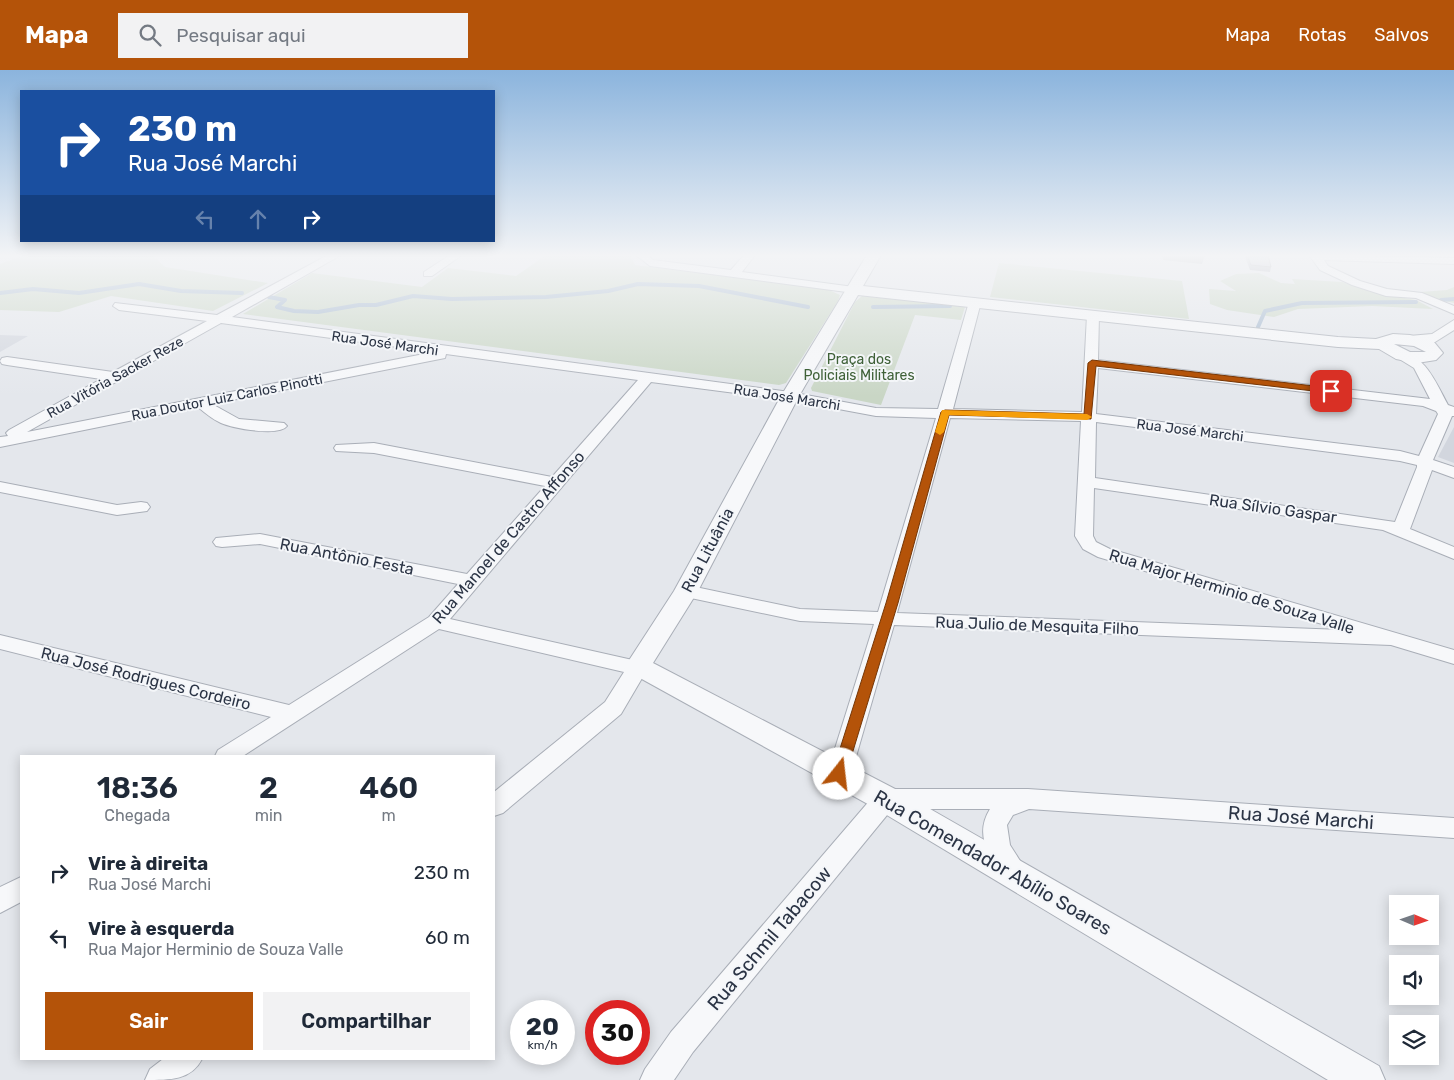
<!DOCTYPE html>
<html lang="pt">
<meta charset="utf-8">
<style>
body{margin:0;font-family:Rubik,sans-serif;background:#f2f2f3;color:#1f2937;height:100vh;display:flex;flex-direction:column;font-size:19px;white-space:nowrap}
*{box-sizing:border-box;margin:0}
p{font-size:16px;color:#747a83}
.icon{flex:none;width:28px;height:28px;fill:none;stroke:currentColor;stroke-width:2;stroke-linecap:round;stroke-linejoin:round}
.map{position:relative;flex:1;overflow:hidden}
.drawer{position:absolute;left:20px;top:685px;width:475px;height:305px;display:flex;flex-direction:column;background:#fff;border-radius:0px;box-shadow:0 2px 12px #0003}
.drawer>*{flex:none}
.top-card{position:absolute;left:20px;top:20px;width:475px;height:152px;border-radius:0px;box-shadow:0 2px 12px #0003;background:#1a4fa0;color:#fff;overflow:hidden}
.needle{width:32px;rotate:92deg}
.buttons{position:absolute;left:1389px;top:825px;display:grid;gap:10px}
.buttons a{display:grid;place-items:center;width:50px;height:50px;border-radius:0px;background:#fff;box-shadow:0 2px 12px #0003;font-size:25px}
.speed{position:absolute;left:510px;top:930px;display:flex;gap:10px;font-size:25px;font-weight:700;text-align:center}
.speed>*{display:grid;place-content:center;width:65px;height:65px;border-radius:50%;background:#fff;box-shadow:0 2px 12px #0003;line-height:1}
.speed small{font-size:12px;font-weight:400}
.speed .limit{border:8px solid #d22;background:#fff;color:#111}
.pin{position:absolute;display:grid;place-items:center;width:42px;height:42px;color:#fff;margin:-21px;border-radius:10px;box-shadow:0 2px 8px #0006}
.me{position:absolute;width:55px;margin:-28px;rotate:16deg;stroke-linejoin:round;filter:drop-shadow(0 0 4px #0008)}
.turn{display:flex;align-items:center;gap:18px;height:105px;padding:0 25px;font-size:22px}
.turn .icon{width:65px;height:65px;stroke-width:2.5}
.turn b{display:block;font-size:35px;line-height:42px}
.lanes{display:flex;align-items:center;height:48px;padding:0 25px;background:#0003;justify-content:center;gap:25px;direction:ltr}
.lanes .off{opacity:.35}
.eta{display:flex;justify-content:space-evenly;align-items:center;height:85px;text-align:center}
.eta b{font-size:30px;font-weight:600;line-height:35px}
.action{display:flex;gap:10px;margin-top:auto;padding:10px 25px}
.action a{flex:1;height:58px;border-radius:0px;background:#b45309;color:#fff;font-size:20px;font-weight:600;line-height:58px;text-align:center}
.action a+a{background:#f2f2f3;color:#1f2937}
ul{padding:0;list-style:none}
li{display:flex;align-items:center;gap:15px;height:65px;padding:0 25px}
li div{flex:1}
li b{display:block;font-size:19px}
li em{font-style:normal}
header{display:flex;align-items:center;gap:30px;box-sizing:border-box;height:70px;padding:0 25px;background:#b45309;color:#fff}
header strong{font-size:24px}
nav{display:flex;gap:28px;margin-inline-start:auto;font-size:18px}
.search{width:350px;height:45px;background:#f2f2f3;display:flex;align-items:center;gap:12px;box-sizing:border-box;padding:0 18px;border-radius:0px;color:#747a83;font-size:19px}
.map>svg:first-child{display:block}
.built{fill:#d2d6de}
.green{fill:#c9d6c5}
.lines{fill:none;stroke-linecap:round;stroke-linejoin:round}
.stream{stroke:#9fb4cc;stroke-width:4}
.minor-casing{stroke:#a9aeb7;stroke-width:2}
.tertiary-casing{stroke:#a9aeb7;stroke-width:2}
.minor{fill:#f7f8fa;fill-rule:evenodd}
.tertiary{fill:#f7f8fa;fill-rule:evenodd}
.wall{fill:#a1a5ae}
.building{fill:#bbc0ca;stroke:#83868d}
.route{fill:#b45309;stroke:#753606}
.slow{fill:#f59e0b}
.labels{text-anchor:middle;stroke-width:4;stroke-linejoin:round;paint-order:stroke}
.far-street-label{font-size:14px;fill:#2b3445;stroke:#f4f6f9}
.far-park-label{font-size:14px;fill:#3f6138;stroke:#f4f6f9}
.street-label{font-size:16px;fill:#2b3445;stroke:#f4f6f9}
.near-street-label{font-size:19px;fill:#2b3445;stroke:#f4f6f9}
</style>
<header>
<strong>Mapa</strong>
<div class="search"><svg class="icon" aria-label="search" viewBox="0 0 24 24"><circle cx="10" cy="10" r="6"/><path d="M15 15l6 6"/></svg>Pesquisar aqui</div>
<nav><a>Mapa</a><a>Rotas</a><a>Salvos</a></nav>
</header>
<div class="map">
<svg width="1454" height="1010" viewBox="0 0 1454 1010">
<rect width="100%" height="100%" fill="#e4e7ec"/>
<!-- built -->
<g class="built">
<path d="M 0,265 L 28,266 L 0,282 Z"/>
<path d="M 1454,357 L 1454,393 L 1438,387 Z"/>
</g>
<!-- green -->
<g class="green">
<path d="M 25,185 L 152,185 L 165,197 L 268,213 L 213,241 L 111,226 L 59,242 L 0,240 L 0,194 Z"/>
<path d="M 546,185 L 630,185 L 635,195 L 827,219 L 840,225 L 838,231 L 786,313 L 779,315 L 243,244 L 312,203 L 422,217 L 448,198 L 516,206 Z"/>
<path d="M 999,193 L 1182,211 L 1189,249 L 990,227 Z"/>
<path d="M 1259,203 L 1281,213 L 1295,214 L 1292,209 L 1342,212 L 1375,223 L 1416,230 L 1433,239 L 1372,236 L 1298,239 L 1274,247 L 1227,240 L 1210,234 L 1209,219 L 1236,221 L 1220,211 L 1236,204 Z"/>
<path d="M 1454,217 L 1454,233 L 1423,226 L 1420,222 L 1447,220 Z"/>
<path d="M 862,226 L 965,237 L 961,250 L 915,245 L 881,335 L 812,321 L 811,318 L 855,232 Z"/>
</g>
<g class="lines">
<!-- stream -->
<g class="stream">
<path d="M 0,223 L 33,219 L 79,223 L 139,214 L 181,221 L 242,223"/>
<path d="M 269,227 L 285,230 L 277,237 L 294,241 L 318,242 L 359,235 L 376,235 L 413,226 L 452,229 L 546,227 L 608,221 L 638,214 L 699,216 L 808,237"/>
<path d="M 1441,230 L 1454,229"/>
<path d="M 873,237 L 950,236"/>
<path d="M 1258,257 L 1265,241 L 1302,233 L 1416,232"/>
</g>
<!-- minor casing -->
<g class="minor-casing">
<g id="minor">
<path d="M 328,185 L 341,185 L 232,247 L 790,322 L 876,338 L 938,339 L 969,232 L 975,228 L 981,232 L 953,339 L 1082,342 L 1087,245 L 1093,241 L 1099,245 L 1098,290 L 1430,329 L 1414,298 L 1388,282 L 1395,278 C 1426,286 1434,309 1448,335 L 1454,337 L 1454,346 L 1452,346 L 1433,390 L 1454,397 L 1454,408 L 1432,400 L 1410,459 L 1454,477 L 1454,489 L 1383,460 L 1094,418 L 1093,466 L 1096,472 L 1110,479 L 1454,580 L 1454,594 L 1391,575 L 894,555 L 851,704 L 847,710 L 839,713 L 831,710 L 827,704 L 874,554 L 800,551 L 686,527 L 679,525 L 676,521 L 679,517 L 686,515 L 800,539 L 878,542 L 936,348 L 876,346 L 790,330 L 651,312 L 450,549 L 637,591 L 644,593 L 648,598 L 621,644 L 503,743 L 494,746 L 494,722 L 605,632 L 624,602 L 439,559 L 243,686 L 215,686 L 218,680 L 271,647 L 0,579 L 0,565 L 289,635 L 429,547 L 458,514 L 260,474 L 222,477 L 216,476 L 213,472 L 216,468 L 260,464 L 467,504 L 545,416 L 374,383 L 336,381 L 334,378 L 336,375 L 374,373 L 552,407 L 638,310 L 446,284 L 445,288 L 440,289 L 212,334 L 239,349 L 284,353 L 287,356 C 279,367 232,358 221,353 C 212,349 205,343 198,337 L 0,377 L 0,367 L 8,366 L 6,363 L 9,360 L 101,309 L 7,295 L 2,294 L 0,291 L 2,288 L 7,287 L 113,302 L 207,251 L 119,240 L 113,236 L 115,233 L 217,245 ZM 221,253 L 434,282 L 27,362 ZM 1098,298 L 1423,336 L 1436,341 L 1438,344 L 1419,386 L 1400,381 L 1096,344 ZM 950,348 L 1081,351 L 1075,466 L 1083,479 L 1098,487 L 1342,560 L 897,543 ZM 1096,352 L 1400,391 L 1417,395 L 1417,397 L 1395,452 L 1095,408 Z"/>
<path d="M 450,185 L 462,185 L 432,206 L 424,206 L 424,202 Z"/>
<path d="M 636,185 L 647,185 L 653,190 L 731,200 L 744,185 L 755,185 L 742,202 L 854,217 L 860,220 L 854,223 L 650,196 Z"/>
<path d="M 1309,185 L 1454,188 L 1454,194 L 1324,190 L 1328,196 L 1360,211 L 1387,219 L 1422,223 L 1454,236 L 1454,244 L 1416,228 L 1386,226 L 1352,215 L 1320,200 Z"/>
<path d="M 1454,250 L 1454,260 L 1435,272 L 1409,274 L 1403,270 L 1409,266 L 1432,264 Z"/>
<path d="M 0,412 L 117,435 L 141,432 L 147,433 L 150,437 L 147,441 L 117,445 L 0,422 Z"/>
<path d="M 886,719 L 1028,719 L 1454,748 L 1454,768 L 1029,739 L 1013,745 L 1007,755 L 1010,775 L 1024,797 L 1020,805 L 1011,808 L 1002,805 C 987,784 975,763 990,739 L 892,739 L 693,982 L 674,1010 L 640,1010 L 645,999 L 671,962 L 877,722 Z"/>
<path d="M 21,807 L 21,832 L 0,843 L 0,817 Z"/>
<path d="M 163,989 L 202,989 C 191,1010 171,1010 145,1010 L 150,999 Z"/>
</g>
</g>
<!-- tertiary casing -->
<g class="tertiary-casing">
<path id="tertiary" d="M 867,185 L 881,185 L 863,216 L 1338,267 L 1376,269 L 1393,264 L 1410,265 L 1434,272 L 1443,283 L 1436,290 L 1417,293 L 1396,289 L 1379,279 L 1338,277 L 858,225 L 799,326 L 698,521 L 653,593 L 897,720 L 1379,996 L 1385,1010 L 1328,1010 L 875,738 L 640,608 L 628,604 L 624,598 L 674,521 L 781,326 ZM 1394,274 L 1414,276 L 1426,282 L 1410,282 Z"/>
</g>
<!-- minor -->
<use href="#minor" class="minor"/>
<!-- tertiary -->
<use href="#tertiary" class="tertiary"/>
</g>
<!-- wall -->
<g class="wall">
<path d="M 1162,185 L 1205,185 L 1202,194 L 1163,190 Z"/>
<path d="M 1245,185 L 1268,185 L 1271,197 L 1270,202 L 1250,200 L 1246,189 Z"/>
</g>
<!-- building -->
<path class="building" d="M 1247,185 L 1268,185 L 1271,197 L 1251,195 Z"/>
<!-- sky -->
<linearGradient id="sky" x2="0" y2="1"><stop stop-color="#8bb4dd"/><stop offset="0.57" stop-color="#f3f4f6"/><stop offset="1" stop-color="#f3f4f6" stop-opacity="0"/></linearGradient>
<rect width="1454" height="326" fill="url(#sky)"/>
<!-- route -->
<path class="route" d="M 1092,290 L 1331,318 L 1335,321 L 1331,323 L 1096,296 L 1091,349 L 949,345 L 898,533 L 846,704 L 844,708 L 834,708 L 832,704 L 886,533 L 941,342 L 945,340 L 1084,344 L 1088,293 Z"/>
<!-- slow -->
<path class="slow" d="M 942,340 L 1087,344 L 1092,347 L 1087,350 L 949,345 L 944,362 L 940,365 L 935,362 Z"/>
<g class="labels">
<!-- far-street labels -->
<g class="far-street-label">
<text transform="translate(385 273) rotate(8)" y="5">Rua José Marchi</text>
<text transform="translate(115 307) rotate(-29)" y="5">Rua Vitória Sacker Reze</text>
<text transform="translate(227 327) rotate(-11)" y="5">Rua Doutor Luiz Carlos Pinotti</text>
<text transform="translate(787 327) rotate(9)" y="5">Rua José Marchi</text>
<text transform="translate(1190 360) rotate(7)" y="5">Rua José Marchi</text>
</g>
<!-- far-park labels -->
<g class="far-park-label">
<text x="859" y="294">Praça dos<tspan x="859" dy="16">Policiais Militares</tspan></text>
</g>
<!-- street labels -->
<g class="street-label">
<text transform="translate(1273 438) rotate(8)" y="6">Rua Sílvio Gaspar</text>
<text transform="translate(508 467) rotate(-49)" y="6">Rua Manoel de Castro Affonso</text>
<text transform="translate(707 480) rotate(-62)" y="6">Rua Lituânia</text>
<text transform="translate(347 486) rotate(11)" y="6">Rua Antônio Festa</text>
<text transform="translate(1232 521) rotate(17)" y="6">Rua Major Herminio de Souza Valle</text>
<text transform="translate(1037 555) rotate(2)" y="6">Rua Julio de Mesquita Filho</text>
<text transform="translate(146 608) rotate(14)" y="6">Rua José Rodrigues Cordeiro</text>
</g>
<!-- near-street labels -->
<g class="near-street-label">
<text transform="translate(1301 747) rotate(4)" y="7">Rua José Marchi</text>
<text transform="translate(993 792) rotate(30)" y="7">Rua Comendador Abílio Soares</text>
<text transform="translate(769 868) rotate(-50)" y="7">Rua Schmil Tabacow</text>
</g>
</g>
</svg>
<div class="buttons">
<a><svg class="needle" viewBox="-14 -14 28 28"><path d="M0-13l5 13h-10z" fill="#e53935"/><path d="M0 13l5-13h-10z" fill="#747a83"/></svg></a>
<a><svg class="icon" aria-label="sound" viewBox="0 0 24 24"><path d="M4 9h4l5-4v14l-5-4H4zM17 9q2 3 0 6"/></svg></a>
<a><svg class="icon" aria-label="layers" viewBox="0 0 24 24"><path d="M12 4l9 5-9 5-9-5zM3 14l9 5 9-5"/></svg></a>
</div>
<div class="speed"><div>20<small>km/h</small></div><div class="limit">30</div></div>
<div class="pin" style="left:1331px;top:321px;background:#d93025"><svg class="icon" aria-label="arrive" viewBox="0 0 24 24"><path d="M6 21V4h12l-3 4 3 4H6"/></svg></div>
<svg class="me" style="left:839px;top:704px" viewBox="-20 -20 40 40"><circle r="19" fill="#fff"/><path d="M0-13L10 11 0 6-10 11z" fill="#b45309"/></svg>
<div class="top-card">
<div class="turn"><svg class="icon" aria-label="right" viewBox="0 0 24 24"><path d="M7 20v-9h11M14 6l5 5-5 5"/></svg><div><b>230 m</b>Rua José Marchi</div></div>
<div class="lanes"><svg class="icon off" aria-label="left" viewBox="0 0 24 24"><path d="M17 20v-9H6M10 6l-5 5 5 5"/></svg><svg class="icon off" aria-label="ahead" viewBox="0 0 24 24"><path d="M12 20V5M6 11l6-6 6 6"/></svg><svg class="icon" aria-label="right" viewBox="0 0 24 24"><path d="M7 20v-9h11M14 6l5 5-5 5"/></svg></div>
</div>
<section class="drawer">
<div class="eta">
<div><b>18:36</b><p>Chegada</p></div>
<div><b>2</b><p>min</p></div>
<div><b>460</b><p>m</p></div>
</div>
<ul>
<li><svg class="icon" aria-label="right" viewBox="0 0 24 24"><path d="M7 20v-9h11M14 6l5 5-5 5"/></svg><div><b>Vire à direita</b><p>Rua José Marchi</p></div><em>230 m</em></li>
<li><svg class="icon" aria-label="left" viewBox="0 0 24 24"><path d="M17 20v-9H6M10 6l-5 5 5 5"/></svg><div><b>Vire à esquerda</b><p>Rua Major Herminio de Souza Valle</p></div><em>60 m</em></li>
</ul>
<div class="action"><a>Sair</a><a>Compartilhar</a></div>
</section>
</div>
